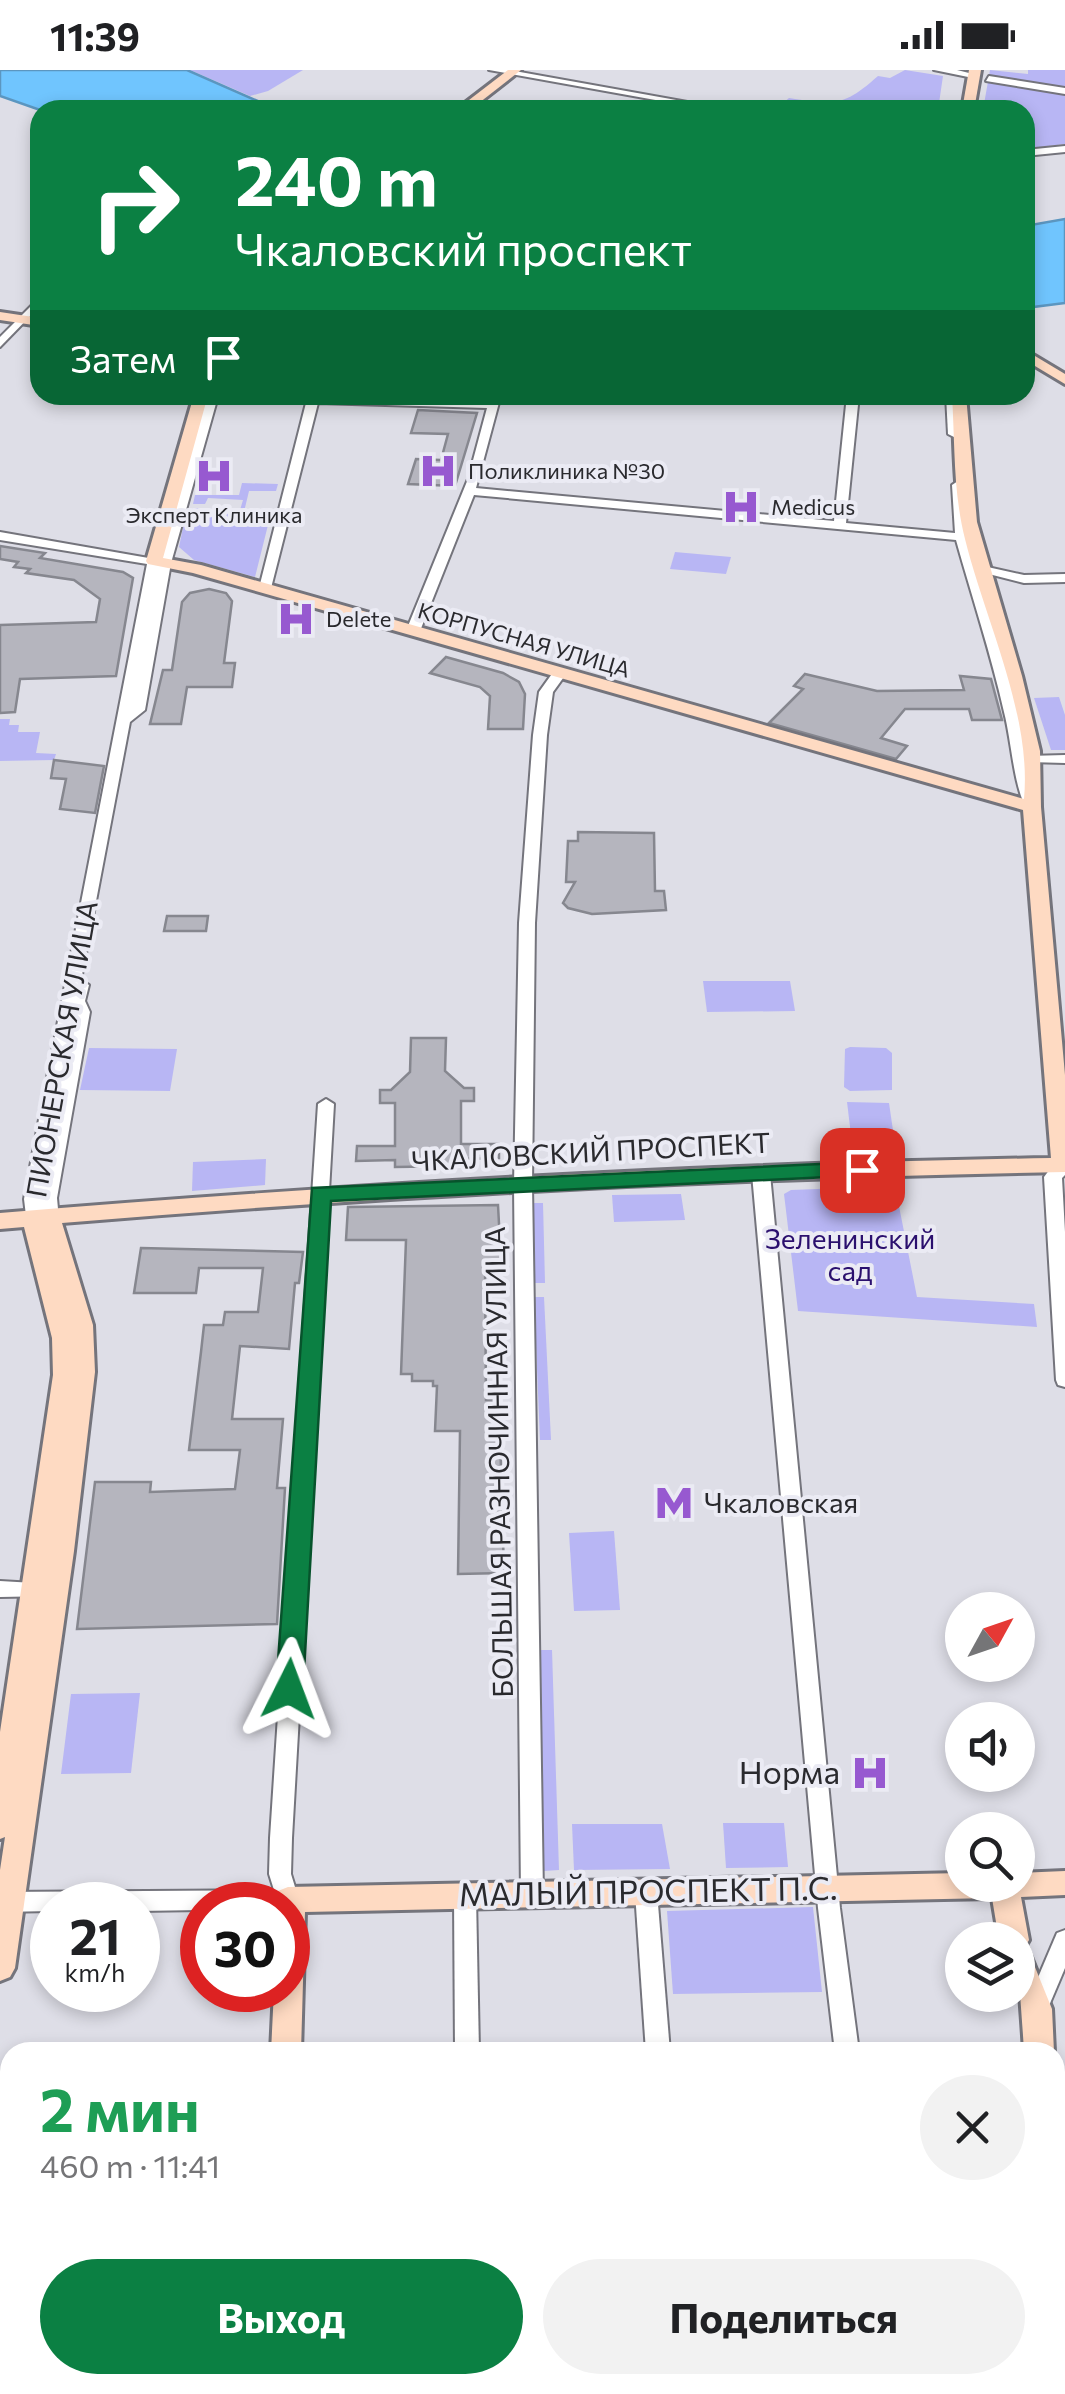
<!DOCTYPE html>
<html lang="ru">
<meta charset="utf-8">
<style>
body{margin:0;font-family:Commissioner,sans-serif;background:#f2f2f2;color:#202124;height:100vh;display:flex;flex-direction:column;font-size:38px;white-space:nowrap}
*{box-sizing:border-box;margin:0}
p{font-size:32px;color:#757577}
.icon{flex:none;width:55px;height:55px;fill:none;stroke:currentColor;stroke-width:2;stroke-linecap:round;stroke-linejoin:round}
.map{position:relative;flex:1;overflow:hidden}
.panel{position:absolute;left:0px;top:1972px;width:1065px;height:352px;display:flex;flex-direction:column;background:#fff;border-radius:30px 30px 0 0;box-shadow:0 5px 15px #0003}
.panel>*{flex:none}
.banner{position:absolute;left:30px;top:30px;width:1005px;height:305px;border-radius:30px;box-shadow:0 5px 15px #0003;background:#0b8043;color:#fff;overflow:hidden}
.needle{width:65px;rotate:50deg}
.controls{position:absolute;left:945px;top:1522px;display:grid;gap:20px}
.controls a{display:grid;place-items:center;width:90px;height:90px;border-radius:50%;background:#fff;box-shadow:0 5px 15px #0003;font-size:50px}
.speed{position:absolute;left:30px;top:1812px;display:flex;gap:20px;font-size:50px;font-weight:700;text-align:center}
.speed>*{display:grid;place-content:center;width:130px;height:130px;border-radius:50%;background:#fff;box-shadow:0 5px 15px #0003;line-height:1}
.speed small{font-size:25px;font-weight:400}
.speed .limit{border:15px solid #d22;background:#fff;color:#111}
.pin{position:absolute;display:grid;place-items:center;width:85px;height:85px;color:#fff;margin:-42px;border-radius:20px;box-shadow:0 5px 15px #0006}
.me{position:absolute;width:110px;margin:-55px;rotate:3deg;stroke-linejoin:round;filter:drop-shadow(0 0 8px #0008)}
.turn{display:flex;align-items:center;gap:35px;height:210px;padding:0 40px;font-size:45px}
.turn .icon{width:130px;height:130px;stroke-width:2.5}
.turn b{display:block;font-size:70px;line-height:85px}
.then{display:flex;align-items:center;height:95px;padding:0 40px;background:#0003;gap:20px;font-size:38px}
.round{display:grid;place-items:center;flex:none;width:105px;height:105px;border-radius:52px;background:#f2f2f2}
.overview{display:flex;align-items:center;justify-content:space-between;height:170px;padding:0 40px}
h1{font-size:60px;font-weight:700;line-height:75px;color:#1e9e55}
.cta{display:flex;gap:20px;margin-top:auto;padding:20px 40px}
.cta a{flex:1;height:115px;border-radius:60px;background:#0b8043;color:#fff;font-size:40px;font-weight:700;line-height:115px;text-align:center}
.cta a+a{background:#f2f2f2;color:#202124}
.status{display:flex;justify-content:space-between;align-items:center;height:70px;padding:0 50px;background:#fff;direction:ltr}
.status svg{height:28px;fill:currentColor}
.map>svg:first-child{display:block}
.green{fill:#b8b6f4}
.water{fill:#70c5fe;stroke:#5b96c0;stroke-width:2.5}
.building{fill:#b5b5be;stroke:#86878f;stroke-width:2.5}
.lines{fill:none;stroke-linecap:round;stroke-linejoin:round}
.street-casing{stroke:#74747c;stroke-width:4}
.secondary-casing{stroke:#74747c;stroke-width:6}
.street{fill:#fff;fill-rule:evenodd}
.secondary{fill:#fedac2;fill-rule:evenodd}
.route{fill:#0b8043;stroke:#07532c;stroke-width:2.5}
.labels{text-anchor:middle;stroke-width:8;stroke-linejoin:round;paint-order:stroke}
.far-poi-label{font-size:22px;fill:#2a2a2e;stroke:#ebebf4;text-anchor:start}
.far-street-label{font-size:22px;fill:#2a2a2e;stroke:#ebebf4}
.street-label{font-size:28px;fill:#2a2a2e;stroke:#ebebf4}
.park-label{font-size:28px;fill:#2b106e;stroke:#ebebf4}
.poi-label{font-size:28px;fill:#2a2a2e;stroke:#ebebf4;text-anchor:start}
.near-poi-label{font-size:32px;fill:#2a2a2e;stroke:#ebebf4;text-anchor:end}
.near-street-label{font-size:32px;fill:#2a2a2e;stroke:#ebebf4}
</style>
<div class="status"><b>11:39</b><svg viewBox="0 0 49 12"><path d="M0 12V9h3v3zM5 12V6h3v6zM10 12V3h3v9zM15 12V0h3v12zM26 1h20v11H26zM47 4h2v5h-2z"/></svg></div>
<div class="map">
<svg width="1065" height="2324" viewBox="0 0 1065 2324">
<rect width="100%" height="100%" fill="#dedee7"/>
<!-- green -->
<g class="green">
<path d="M 190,0 L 303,0 L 268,21 L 250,26 Z"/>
<path d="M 905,0 L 943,6 L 938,40 L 775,40 L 789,28 C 835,35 843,37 878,6 L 890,8 Z"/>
<path d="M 990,0 L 1028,4 L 1028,0 L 1065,0 L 1065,74 L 1025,79 L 1025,40 L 983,40 Z"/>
<path d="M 242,413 L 278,414 L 276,421 L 249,421 L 243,446 L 270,447 L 255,507 L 194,490 L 179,477 L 185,448 L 191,446 L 192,438 L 240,440 L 243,430 L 208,428 L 205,434 L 193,434 L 195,425 L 239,425 Z"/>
<path d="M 675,482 L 731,487 L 726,504 L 670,499 Z"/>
<path d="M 1059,627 L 1065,645 L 1065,680 L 1051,680 L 1034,628 Z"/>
<path d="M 0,649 L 10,649 L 9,655 L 19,655 L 18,662 L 40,662 L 36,683 L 56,684 L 54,690 L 0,691 Z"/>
<path d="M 703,911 L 790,911 L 795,941 L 707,942 Z"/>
<path d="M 850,977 L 886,978 L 892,983 L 892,1020 L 850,1021 L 844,1017 L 845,979 Z"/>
<path d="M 89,978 L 177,979 L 170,1021 L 80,1020 Z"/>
<path d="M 847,1032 L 889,1033 L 895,1074 L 852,1073 Z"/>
<path d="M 266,1089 L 265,1115 L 192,1121 L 193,1092 Z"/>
<path d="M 895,1116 L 917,1227 L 1034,1234 L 1037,1257 L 798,1241 L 784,1124 L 791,1120 Z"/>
<path d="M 681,1124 L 685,1150 L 614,1152 L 612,1125 Z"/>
<path d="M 532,1133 L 543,1133 L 545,1213 L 534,1213 Z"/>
<path d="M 534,1227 L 544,1227 L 551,1370 L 540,1370 Z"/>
<path d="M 614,1461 L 620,1540 L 574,1541 L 569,1463 Z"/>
<path d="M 537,1580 L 552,1580 L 559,1800 L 544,1801 Z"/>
<path d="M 140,1623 L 131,1703 L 61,1704 L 71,1624 Z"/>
<path d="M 723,1753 L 784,1753 L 788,1797 L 726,1798 Z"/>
<path d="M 572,1754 L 662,1754 L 670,1799 L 574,1800 Z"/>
<path d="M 813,1837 L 822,1922 L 673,1924 L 667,1841 Z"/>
</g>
<!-- water -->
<g class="water">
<path d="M 0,0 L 187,0 L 278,40 L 40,40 L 0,26 Z"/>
<path d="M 1065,149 L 1065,233 L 1025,238 L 1025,156 Z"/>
</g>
<!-- building -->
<g class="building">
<path d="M 418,340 L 477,343 L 455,416 L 408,414 L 416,389 L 441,390 L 448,364 L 411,363 Z"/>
<path d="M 0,476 L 45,483 L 40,488 L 123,502 L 133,508 L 116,606 L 20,609 L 15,642 L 0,643 L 0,555 L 96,552 L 100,529 L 74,510 L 26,503 L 30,499 L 14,497 L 18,492 L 0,489 Z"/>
<path d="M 209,519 L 226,523 L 232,531 L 224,593 L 235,593 L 232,617 L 187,617 L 181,654 L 150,654 L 163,600 L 172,600 L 182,532 L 190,523 Z"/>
<path d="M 446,587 L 503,603 L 519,612 L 525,624 L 523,659 L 488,659 L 490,626 L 480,617 L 430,603 Z"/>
<path d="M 805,604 L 877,621 L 964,620 L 960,606 L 991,609 L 1002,650 L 972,650 L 969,639 L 905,639 L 881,668 L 907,676 L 896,689 L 769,653 L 803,619 L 794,616 Z"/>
<path d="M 54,690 L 104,696 L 95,743 L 60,739 L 66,709 L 51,708 Z"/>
<path d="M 578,762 L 654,763 L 655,821 L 664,821 L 666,840 L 592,844 L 568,838 L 563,833 L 575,812 L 566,812 L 568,771 L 578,771 Z"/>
<path d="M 167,846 L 208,846 L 206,861 L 164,861 Z"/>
<path d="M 411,968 L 446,968 L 445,1001 L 464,1018 L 474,1018 L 474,1031 L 461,1031 L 461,1074 L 499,1074 L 499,1088 L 461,1089 L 462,1096 L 395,1097 L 395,1090 L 356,1091 L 357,1076 L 395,1076 L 395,1033 L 380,1033 L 380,1020 L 391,1020 L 410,1002 Z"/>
<path d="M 498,1135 L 501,1191 L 485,1191 L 486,1330 L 499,1329 L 504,1503 L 458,1504 L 460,1361 L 435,1361 L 437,1316 L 433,1316 L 433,1311 L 412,1311 L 412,1304 L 401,1304 L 406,1170 L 346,1170 L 348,1137 Z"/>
<path d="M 141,1178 L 303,1182 L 299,1213 L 295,1213 L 289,1279 L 240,1276 L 232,1349 L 283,1349 L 277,1418 L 285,1418 L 277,1554 L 77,1559 L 95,1412 L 151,1412 L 150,1422 L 235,1419 L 240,1380 L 189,1380 L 201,1282 L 204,1255 L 223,1255 L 225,1242 L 258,1242 L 263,1198 L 199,1198 L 196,1223 L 134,1223 Z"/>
</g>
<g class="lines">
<!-- street casing -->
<g class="street-casing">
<g id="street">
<path d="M 489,0 L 509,0 L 732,40 L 711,40 Z"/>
<path d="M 934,0 L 957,0 L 977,5 L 973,8 Z"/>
<path d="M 989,6 L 1065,18 L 1065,24 L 986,11 Z"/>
<path d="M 1065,76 L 1065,82 L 1025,86 L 1025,80 Z"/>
<path d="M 40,227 L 40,236 L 0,277 L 0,267 Z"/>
<path d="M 199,325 L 489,331 L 491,325 L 501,325 L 476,418 L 834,451 L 847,325 L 859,325 L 846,453 L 955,463 L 952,415 L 958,411 L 964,415 L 967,464 L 978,468 L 969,471 L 977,500 L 983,496 L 1024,505 L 1065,504 L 1065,512 L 1024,513 L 977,501 L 1011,612 L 1028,686 L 1065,685 L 1065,693 L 1029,692 L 1031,716 L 1039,737 L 1037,740 L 1027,740 C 1013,714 1012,673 1004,642 C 991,584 972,527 956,470 L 474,425 L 420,561 L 413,565 L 406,561 L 468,409 L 487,338 L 318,333 L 271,518 L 265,522 L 259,518 L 306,333 L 217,330 L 171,493 L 145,640 L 130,652 L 81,910 L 89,915 L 85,931 L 90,942 L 57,1128 L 59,1150 L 50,1156 L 41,1150 L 33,1156 L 27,1154 L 24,1129 L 43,1028 L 147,494 L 0,470 L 0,462 L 160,490 L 206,329 L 200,328 Z"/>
<path d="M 946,325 L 958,325 L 960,364 L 954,367 L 948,364 Z"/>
<path d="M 559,600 L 566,604 L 553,622 L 547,665 L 535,853 L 532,1115 L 543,1825 L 540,1832 L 532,1835 L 524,1832 L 521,1825 L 514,1115 L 519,853 L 533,665 L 539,622 L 554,601 Z"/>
<path d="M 326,1029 L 334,1034 L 292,1768 L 291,1804 L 299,1830 L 296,1837 L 288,1840 L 288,1835 L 202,1835 L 202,1840 L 138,1841 L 138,1835 L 52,1835 L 52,1841 L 0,1842 L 0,1822 L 274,1820 L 269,1804 L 270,1768 L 318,1034 Z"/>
<path d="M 1062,1089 L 1065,1090 L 1065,1105 L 1062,1108 L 1065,1162 L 1065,1317 L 1058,1315 L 1056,1310 L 1044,1107 L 1056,1091 Z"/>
<path d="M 761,1098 L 770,1104 L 840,1838 L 859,1982 L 835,1982 L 818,1838 L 752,1104 Z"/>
<path d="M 0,1511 L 51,1514 L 54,1520 L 51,1526 L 0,1527 Z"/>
<path d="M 646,1812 L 654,1815 L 657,1822 L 670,1982 L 646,1982 L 635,1822 L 638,1815 Z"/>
<path d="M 465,1816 L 473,1819 L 476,1826 L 479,1982 L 455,1982 L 454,1826 L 457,1819 Z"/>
<path d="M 1065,1860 L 1065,1898 L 1045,1945 L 1037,1949 L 1029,1945 L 1025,1938 L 1057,1863 Z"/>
<rect x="458" y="2315" width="26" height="9"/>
<rect x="669" y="2315" width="26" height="9"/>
<path d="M 874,2315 L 900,2315 L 901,2324 L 875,2324 Z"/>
</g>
</g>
<!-- secondary casing -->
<g class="secondary-casing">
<g id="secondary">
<path d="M 508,0 L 521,0 L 470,40 L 456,40 Z"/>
<path d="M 969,0 L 981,0 L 974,40 L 962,40 Z"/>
<path d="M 0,242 L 40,248 L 40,256 L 0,250 Z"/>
<path d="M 1025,280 L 1065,304 L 1065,314 L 1025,290 Z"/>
<path d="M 194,325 L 208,325 L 163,488 L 201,495 L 1024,729 C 1032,645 985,550 965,469 C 953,422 955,373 952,325 L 966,325 L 977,452 L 1022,606 L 1040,681 L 1041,737 L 1065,1005 L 1065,1102 C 730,1108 396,1125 62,1153 L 93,1255 L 95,1302 L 74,1481 L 15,1898 L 10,1907 L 0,1911 L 0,1800 L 5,1767 L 0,1769 L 0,1662 L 53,1305 L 52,1268 L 24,1157 L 0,1159 L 0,1143 C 350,1114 700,1094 1051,1088 L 1023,740 L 193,503 L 148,494 L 146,491 Z"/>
<path d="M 1065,1801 L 1065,1825 L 1021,1827 L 1029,1870 L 1026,1875 L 1052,1939 L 1054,1982 L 1024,1982 C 1022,1944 1018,1909 1018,1870 L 999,1870 L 992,1828 L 305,1842 L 301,1982 L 271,1982 L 274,1920 L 288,1920 L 288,1835 L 275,1835 L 278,1821 L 288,1817 L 962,1803 L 962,1815 L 1018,1815 L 1018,1803 Z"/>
<path d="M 1055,2048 L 1065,2052 L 1065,2128 L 1055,2124 Z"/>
<rect x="0" y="2167" width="10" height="32"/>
</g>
</g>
<!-- street -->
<use href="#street" class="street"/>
<!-- secondary -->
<use href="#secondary" class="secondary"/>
</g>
<!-- route -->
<path class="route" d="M 862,1092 L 873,1100 L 869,1105 L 331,1131 L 303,1619 L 299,1627 L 289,1630 L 280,1627 L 276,1619 L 312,1118 Z"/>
<!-- icons -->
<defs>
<g id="hospital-bare" transform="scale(3)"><path d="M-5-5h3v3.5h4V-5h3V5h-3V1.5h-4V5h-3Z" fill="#9759d0" stroke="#ebebf4" stroke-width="2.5" paint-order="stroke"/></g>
<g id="metro-bare" transform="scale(3)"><path d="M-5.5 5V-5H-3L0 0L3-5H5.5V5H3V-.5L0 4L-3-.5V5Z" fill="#9759d0" stroke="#ebebf4" stroke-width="2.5" paint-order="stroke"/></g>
</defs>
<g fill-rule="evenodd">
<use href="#hospital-bare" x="438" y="401"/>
<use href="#hospital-bare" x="214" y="406"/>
<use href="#hospital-bare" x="741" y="437"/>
<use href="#hospital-bare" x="296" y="549"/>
<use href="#metro-bare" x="674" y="1433"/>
<use href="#hospital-bare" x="870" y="1703"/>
</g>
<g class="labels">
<!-- far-poi labels -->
<g class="far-poi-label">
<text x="468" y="409">Поликлиника №30</text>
<text x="771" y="445">Medicus</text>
<text x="214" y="453" text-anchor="middle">Эксперт Клиника</text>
<text x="326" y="557">Delete</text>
</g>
<!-- far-street labels -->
<g class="far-street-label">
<text transform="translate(524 570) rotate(16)" y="8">КОРПУСНАЯ УЛИЦА</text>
</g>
<!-- street labels -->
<g class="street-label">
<text transform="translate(62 979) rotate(-80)" y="10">ПИОНЕРСКАЯ УЛИЦА</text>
<text transform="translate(591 1082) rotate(-3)" y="10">ЧКАЛОВСКИЙ ПРОСПЕКТ</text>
<text transform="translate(499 1392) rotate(-91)" y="10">БОЛЬШАЯ РАЗНОЧИННАЯ УЛИЦА</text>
</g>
<!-- park labels -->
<g class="park-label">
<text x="850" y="1179">Зеленинский<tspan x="850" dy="32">сад</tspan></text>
</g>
<!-- poi labels -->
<g class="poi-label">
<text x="704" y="1443">Чкаловская</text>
</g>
<!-- near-poi labels -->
<g class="near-poi-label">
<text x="840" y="1714">Норма</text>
</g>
<!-- near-street labels -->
<g class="near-street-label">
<text transform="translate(648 1822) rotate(-1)" y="11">МАЛЫЙ ПРОСПЕКТ П.С.</text>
</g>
</g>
</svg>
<div class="controls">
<a><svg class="needle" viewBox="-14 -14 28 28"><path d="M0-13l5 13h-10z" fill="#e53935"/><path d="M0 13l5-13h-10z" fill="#757577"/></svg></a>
<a><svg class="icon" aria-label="sound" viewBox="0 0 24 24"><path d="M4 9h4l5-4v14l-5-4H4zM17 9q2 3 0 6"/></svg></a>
<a><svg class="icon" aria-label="search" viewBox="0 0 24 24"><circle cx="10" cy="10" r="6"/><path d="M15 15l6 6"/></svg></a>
<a><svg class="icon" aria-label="layers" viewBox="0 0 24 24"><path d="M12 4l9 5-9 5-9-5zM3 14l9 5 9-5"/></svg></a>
</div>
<div class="speed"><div>21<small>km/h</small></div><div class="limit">30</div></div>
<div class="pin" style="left:862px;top:1100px;background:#d93025"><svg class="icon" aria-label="arrive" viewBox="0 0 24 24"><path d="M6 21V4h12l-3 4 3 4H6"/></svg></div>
<svg class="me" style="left:289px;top:1619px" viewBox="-20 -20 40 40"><path d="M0-17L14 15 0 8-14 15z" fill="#0b8043" stroke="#fff" stroke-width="4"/></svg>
<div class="banner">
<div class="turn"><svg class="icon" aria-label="right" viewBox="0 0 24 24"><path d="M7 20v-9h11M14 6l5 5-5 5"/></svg><div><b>240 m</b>Чкаловский проспект</div></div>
<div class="then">Затем<svg class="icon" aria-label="arrive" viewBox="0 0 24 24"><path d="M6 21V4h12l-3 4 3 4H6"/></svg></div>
</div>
<section class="panel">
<div class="overview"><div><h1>2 мин</h1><p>460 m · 11:41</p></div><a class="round"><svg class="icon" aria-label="close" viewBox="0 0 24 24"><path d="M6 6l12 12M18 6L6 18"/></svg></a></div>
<div class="cta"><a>Выход</a><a>Поделиться</a></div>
</section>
</div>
